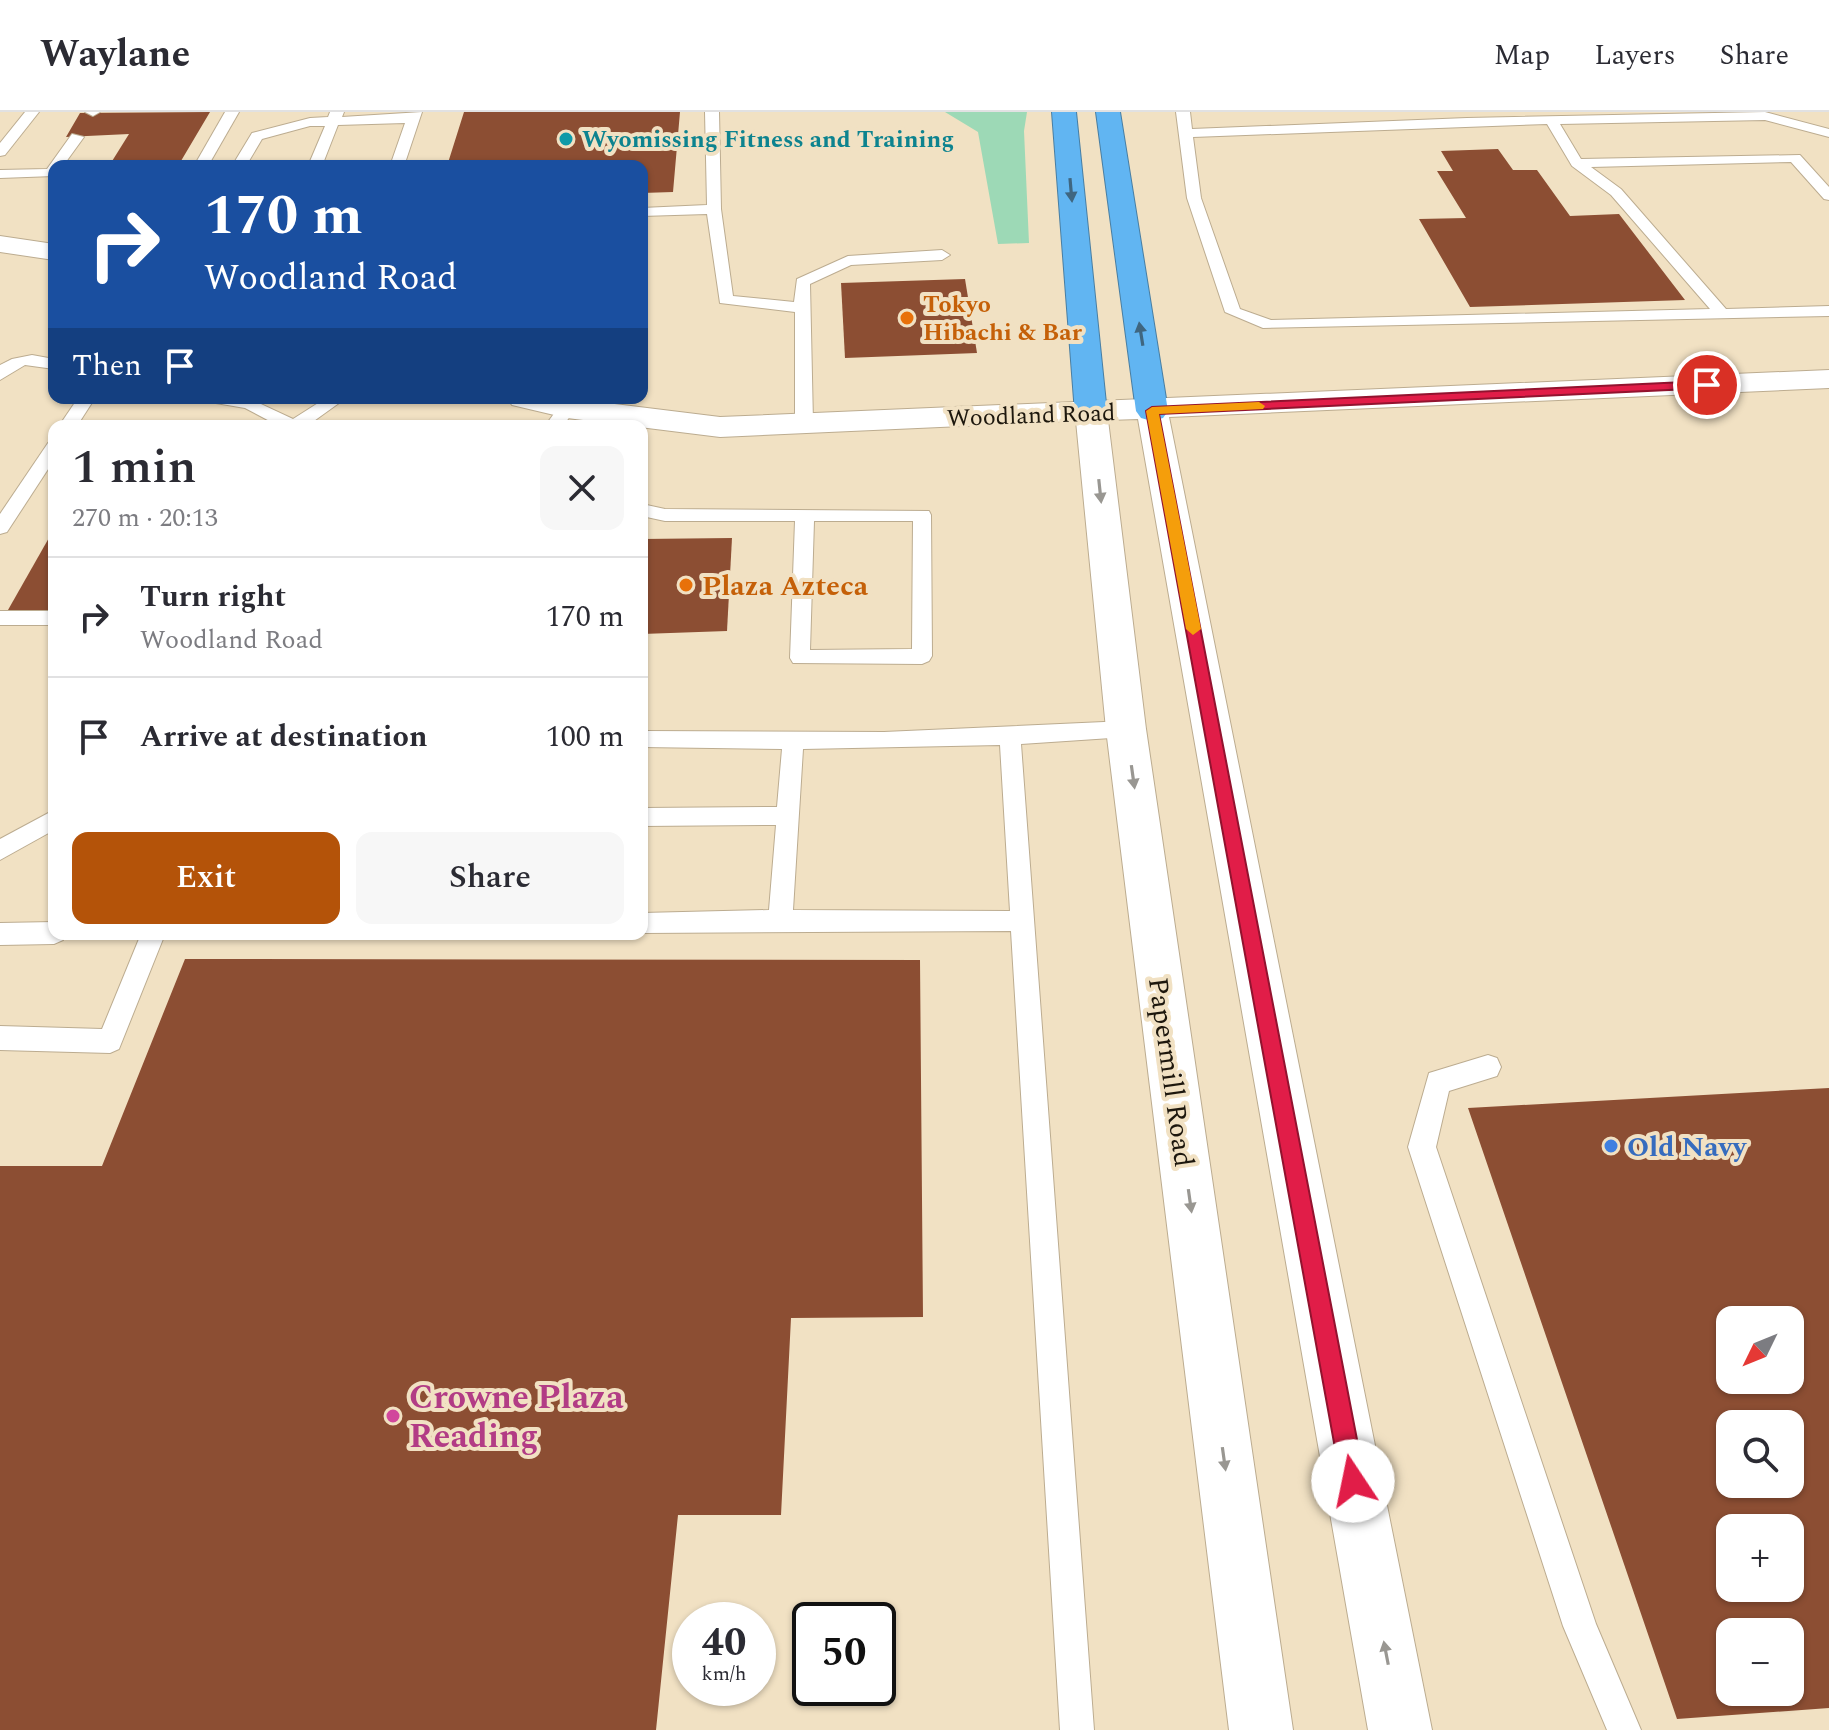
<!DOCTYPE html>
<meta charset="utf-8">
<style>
body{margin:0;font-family:Spectral,serif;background:#f7f7f7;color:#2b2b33;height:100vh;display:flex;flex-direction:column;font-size:30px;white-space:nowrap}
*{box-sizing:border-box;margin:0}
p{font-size:26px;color:#7c7c81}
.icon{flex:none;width:44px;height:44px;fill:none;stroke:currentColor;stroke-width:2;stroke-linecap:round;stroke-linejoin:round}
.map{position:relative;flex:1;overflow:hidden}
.panel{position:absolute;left:48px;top:308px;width:600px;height:520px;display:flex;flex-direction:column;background:#fff;border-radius:16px;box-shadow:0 2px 6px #0004}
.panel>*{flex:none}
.guide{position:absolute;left:48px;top:48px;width:600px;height:244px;border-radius:16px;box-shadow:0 2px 6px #0004;background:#1a4fa0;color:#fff;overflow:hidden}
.needle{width:52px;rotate:227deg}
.fabs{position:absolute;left:1716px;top:1194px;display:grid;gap:16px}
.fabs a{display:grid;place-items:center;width:88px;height:88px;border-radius:16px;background:#fff;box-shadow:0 2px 6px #0004;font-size:40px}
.speed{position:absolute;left:672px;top:1490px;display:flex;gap:16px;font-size:40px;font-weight:700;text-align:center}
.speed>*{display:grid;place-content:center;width:104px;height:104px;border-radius:50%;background:#fff;box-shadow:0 2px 6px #0004;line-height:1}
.speed small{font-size:20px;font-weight:400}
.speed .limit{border:4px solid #111;border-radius:12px;background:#fff;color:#111}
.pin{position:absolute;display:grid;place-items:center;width:68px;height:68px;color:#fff;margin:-34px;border:4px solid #fff;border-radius:50%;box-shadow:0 2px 8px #0007}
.me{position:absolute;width:88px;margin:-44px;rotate:349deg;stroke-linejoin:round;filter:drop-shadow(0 0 6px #0008)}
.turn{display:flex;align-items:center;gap:28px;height:168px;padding:0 24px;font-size:36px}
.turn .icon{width:104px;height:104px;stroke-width:2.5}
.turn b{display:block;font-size:56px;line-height:68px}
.then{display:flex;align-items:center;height:76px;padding:0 24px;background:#0003;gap:16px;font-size:30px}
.round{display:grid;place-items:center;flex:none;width:84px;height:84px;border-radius:16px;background:#f7f7f7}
.headline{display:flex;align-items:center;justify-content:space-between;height:136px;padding:0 24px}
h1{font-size:48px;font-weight:600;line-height:60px}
.action{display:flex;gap:16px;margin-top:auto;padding:16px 24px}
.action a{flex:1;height:92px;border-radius:16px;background:#b45309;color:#fff;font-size:32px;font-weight:600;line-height:92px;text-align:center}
.action a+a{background:#f7f7f7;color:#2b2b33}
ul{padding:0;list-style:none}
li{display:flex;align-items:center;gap:24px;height:120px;padding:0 24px;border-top:2px solid #e1e1e2}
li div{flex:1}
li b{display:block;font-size:30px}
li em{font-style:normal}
header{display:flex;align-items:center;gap:48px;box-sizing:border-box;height:112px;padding:0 40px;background:#fff;border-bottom:2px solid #e1e1e2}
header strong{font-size:38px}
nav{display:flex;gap:44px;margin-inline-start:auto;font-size:28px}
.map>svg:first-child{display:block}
.green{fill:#9dd9b6}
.building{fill:#8c4e33;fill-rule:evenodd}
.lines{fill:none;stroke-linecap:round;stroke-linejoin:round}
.service-casing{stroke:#bcac90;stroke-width:2}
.secondary-casing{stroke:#bcac90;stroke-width:2}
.motorway-casing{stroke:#497ea2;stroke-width:2}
.service{fill:#fff;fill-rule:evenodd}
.secondary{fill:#fff;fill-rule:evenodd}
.motorway{fill:#61b5f2;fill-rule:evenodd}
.oneway{fill:#3f6680}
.oneway2{fill:#999792}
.route{fill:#e11d48;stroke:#92132f;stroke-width:2}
.slow{fill:#f59e0b}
.culture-dot{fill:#0f9aa8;stroke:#f1e1c3;stroke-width:3}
.food-dot{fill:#e8710a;stroke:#f1e1c3;stroke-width:3}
.shop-dot{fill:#3f7fe0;stroke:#f1e1c3;stroke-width:3}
.hotel-dot{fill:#d1479c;stroke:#f1e1c3;stroke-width:3}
.labels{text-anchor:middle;stroke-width:8;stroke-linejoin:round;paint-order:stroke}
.far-culture-label{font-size:24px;font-weight:bold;fill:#0d838f;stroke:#f1e1c3;text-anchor:start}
.far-food-label{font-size:24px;font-weight:bold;fill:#c56008;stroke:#f1e1c3;text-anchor:start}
.far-street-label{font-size:24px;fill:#1d170d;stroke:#f1e1c3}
.food-label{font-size:28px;font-weight:bold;fill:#c56008;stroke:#f1e1c3;text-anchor:start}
.street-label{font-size:28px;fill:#1d170d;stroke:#f1e1c3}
.shop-label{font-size:28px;font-weight:bold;fill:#366cbe;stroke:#f1e1c3;text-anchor:start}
.near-hotel-label{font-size:34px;font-weight:bold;fill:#b23c85;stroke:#f1e1c3;text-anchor:start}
</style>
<header>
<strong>Waylane</strong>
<nav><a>Map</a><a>Layers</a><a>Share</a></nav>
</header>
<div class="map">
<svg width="1829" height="1618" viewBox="0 0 1829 1618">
<rect width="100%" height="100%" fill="#f1e1c3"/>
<!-- green -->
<path class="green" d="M 945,0 L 1027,0 L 1024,19 L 1029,131 L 998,132 L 978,20 Z"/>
<!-- building -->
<g class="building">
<path d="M 210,0 L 178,54 L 109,54 L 129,22 L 66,25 L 80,1 Z"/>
<path d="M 464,0 L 680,0 L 673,80 L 642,81 L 642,54 L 447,54 Z"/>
<path d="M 1498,37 L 1513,58 L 1537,58 L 1570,104 L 1619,102 L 1685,188 L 1470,195 L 1419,107 L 1466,106 L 1437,59 L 1453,59 L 1441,39 Z"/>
<path d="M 965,167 L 977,241 L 845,246 L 841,171 Z"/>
<path d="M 54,417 L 54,504 L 4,505 Z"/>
<path d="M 732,426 L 727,519 L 642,522 L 642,427 Z"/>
<path d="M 185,847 L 920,848 L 923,1205 L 791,1206 L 781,1403 L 678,1403 L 656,1618 L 0,1618 L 0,1054 L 102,1054 Z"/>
<path d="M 1829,976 L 1829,1596 L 1677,1607 L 1468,996 ZM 1730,1208 L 1790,1208 L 1790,1268 L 1730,1268 ZM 1730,1312 L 1790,1312 L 1790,1372 L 1730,1372 ZM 1730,1416 L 1790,1416 L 1790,1476 L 1730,1476 ZM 1730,1520 L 1790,1520 L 1790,1580 L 1730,1580 Z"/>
</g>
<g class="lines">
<!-- service casing -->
<g class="service-casing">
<g id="service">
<path d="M 25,0 L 39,0 L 5,43 L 0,44 L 0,31 Z"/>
<path d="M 85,0 L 100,0 L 93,4 Z"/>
<path d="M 225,0 L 239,0 L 208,54 L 194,54 Z"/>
<path d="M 330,0 L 344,0 L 342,5 L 422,0 L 404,54 L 390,54 L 405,11 L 338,13 L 322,54 L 308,54 L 325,14 L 310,14 L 262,27 L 246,54 L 232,54 L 252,21 L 310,6 L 328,5 Z"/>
<path d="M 705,0 L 719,0 L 721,97 L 733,184 L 794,190 L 797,167 L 848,144 L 942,138 L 950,143 L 942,148 L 851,153 L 810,172 L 813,311 L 810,315 L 798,315 L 795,311 L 795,200 L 720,191 L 707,102 L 642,104 L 642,96 L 707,93 Z"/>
<path d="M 1176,0 L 1190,0 L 1192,17 L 1467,6 L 1765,0 L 1829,17 L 1829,25 L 1765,8 L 1560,12 L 1581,47 L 1800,43 L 1829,75 L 1829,88 L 1824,87 L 1791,50 L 1591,55 L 1621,77 L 1726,197 L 1829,194 L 1829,204 L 1263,216 L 1225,200 L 1187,86 ZM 1547,12 L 1572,54 L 1611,83 L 1710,197 L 1271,208 L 1240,197 L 1201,86 L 1193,25 Z"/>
<path d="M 72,22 L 84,25 L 63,54 L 54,54 L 54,64 L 0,66 L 0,58 L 47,57 Z"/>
<path d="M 32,243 L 54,247 L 54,257 L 25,253 L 0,268 L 0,253 L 12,247 Z"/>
<path d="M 78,286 L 95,286 L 77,314 L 59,314 Z"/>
<path d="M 208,286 L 250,287 L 293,307 L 326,286 L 346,286 L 307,314 L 279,314 L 245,296 L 210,290 Z"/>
<path d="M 567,291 L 576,296 L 563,314 L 545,314 L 561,292 Z"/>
<path d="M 54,329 L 54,348 L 7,420 L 0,422 L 0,402 L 48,331 Z"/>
<path d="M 642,392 L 665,397 L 929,399 L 931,403 L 932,544 L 929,549 L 922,552 L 793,551 L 790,546 L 795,409 L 665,409 L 642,404 ZM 814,409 L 913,409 L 912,537 L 810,538 Z"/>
<rect x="0" y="499" width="54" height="14"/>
<path d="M 1126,609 L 1134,611 L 1137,617 L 1134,623 L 1126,625 L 1021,632 L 1094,1618 L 1060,1618 L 1011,819 L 642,821 L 642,801 L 769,798 L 776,713 L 642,714 L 642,696 L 777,695 L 782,637 L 642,635 L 642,619 L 884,620 ZM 1000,633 L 1010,799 L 793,798 L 803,637 Z"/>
<path d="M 54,698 L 54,718 L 0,748 L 0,727 Z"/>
<path d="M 54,810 L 54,822 L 66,822 L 63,828 L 54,832 L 0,833 L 0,811 Z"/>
<path d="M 141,822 L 165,822 L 119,937 L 110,941 L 0,938 L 0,914 L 102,917 Z"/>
<path d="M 1488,943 L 1497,946 L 1501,955 L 1497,964 L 1449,979 L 1436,1035 L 1596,1512 L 1641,1618 L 1607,1618 L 1563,1514 L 1408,1035 L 1429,961 Z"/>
</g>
</g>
<!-- secondary casing -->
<g class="secondary-casing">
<g id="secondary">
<path d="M 0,124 L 54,132 L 54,148 L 0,140 Z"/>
<path d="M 1829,258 L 1829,276 L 1169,305 L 1432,1618 L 1368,1618 L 1138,307 L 1108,308 L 1146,617 L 1293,1618 L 1229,1618 L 1106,617 L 1076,309 L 720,325 L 567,306 L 512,293 L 507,286 L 566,286 L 720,305 Z"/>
</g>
</g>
<!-- motorway casing -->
<g class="motorway-casing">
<g id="motorway">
<path d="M 1052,0 L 1076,0 L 1107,301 L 1102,308 L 1091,311 L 1080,308 L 1075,301 Z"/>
<path d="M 1096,0 L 1120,0 L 1168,299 L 1163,306 L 1152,309 L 1141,306 L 1136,299 Z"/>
</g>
</g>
<!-- service -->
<use href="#service" class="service"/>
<!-- secondary -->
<use href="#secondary" class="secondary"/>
<!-- motorway -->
<use href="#motorway" class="motorway"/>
</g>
<!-- one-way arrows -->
<defs><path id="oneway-solid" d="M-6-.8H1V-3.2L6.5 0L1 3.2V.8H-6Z" transform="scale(2)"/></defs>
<g class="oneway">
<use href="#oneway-solid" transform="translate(1071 78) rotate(85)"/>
<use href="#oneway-solid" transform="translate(1141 222) rotate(-99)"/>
</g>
<g class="oneway2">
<use href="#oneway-solid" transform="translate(1100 379) rotate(84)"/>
<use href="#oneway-solid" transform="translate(1133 665) rotate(82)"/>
<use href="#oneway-solid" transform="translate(1190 1089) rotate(82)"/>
<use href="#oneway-solid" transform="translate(1224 1347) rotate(82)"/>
<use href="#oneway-solid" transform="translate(1386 1541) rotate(-101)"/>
</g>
<!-- route -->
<path class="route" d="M 1707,269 L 1711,270 L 1711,276 L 1159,302 L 1365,1369 L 1362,1377 L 1353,1381 L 1345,1377 L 1341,1369 L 1146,299 L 1152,295 Z"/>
<!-- slow -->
<path class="slow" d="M 1259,290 L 1265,294 L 1263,297 L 1159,302 L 1201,517 L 1193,523 L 1186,517 L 1146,299 L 1152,295 Z"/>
<!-- markers -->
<circle class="culture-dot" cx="566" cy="27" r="8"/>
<g class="food-dot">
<circle cx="907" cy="206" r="8"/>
<circle cx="686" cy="473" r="8"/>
</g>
<circle class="shop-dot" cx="1611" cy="1034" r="8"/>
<circle class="hotel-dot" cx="393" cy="1304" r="8"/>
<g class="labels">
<!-- far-culture labels -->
<g class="far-culture-label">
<text x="582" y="35">Wyomissing Fitness and Training</text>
</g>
<!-- far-food labels -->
<g class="far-food-label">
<text x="923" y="200">Tokyo<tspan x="923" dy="28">Hibachi &amp; Bar</tspan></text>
</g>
<!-- far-street labels -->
<g class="far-street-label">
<text transform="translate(1031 303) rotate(-2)" y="8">Woodland Road</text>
</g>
<!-- food labels -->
<g class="food-label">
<text x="702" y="483">Plaza Azteca</text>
</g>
<!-- street labels -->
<g class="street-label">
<text transform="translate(1172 960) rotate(82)" y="10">Papermill Road</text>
</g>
<!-- shop labels -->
<g class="shop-label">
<text x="1627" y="1044">Old Navy</text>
</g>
<!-- near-hotel labels -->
<g class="near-hotel-label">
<text x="409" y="1296">Crowne Plaza<tspan x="409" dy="39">Reading</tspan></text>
</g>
</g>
</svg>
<div class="fabs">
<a><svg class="needle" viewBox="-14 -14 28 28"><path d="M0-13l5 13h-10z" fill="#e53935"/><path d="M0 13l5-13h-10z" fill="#7c7c81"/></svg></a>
<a><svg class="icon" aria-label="search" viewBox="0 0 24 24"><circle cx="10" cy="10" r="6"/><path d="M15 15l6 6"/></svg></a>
<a>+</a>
<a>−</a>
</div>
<div class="speed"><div>40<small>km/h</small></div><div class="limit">50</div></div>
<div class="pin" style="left:1707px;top:273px;background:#d93025"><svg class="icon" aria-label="arrive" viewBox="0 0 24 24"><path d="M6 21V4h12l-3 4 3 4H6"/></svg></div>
<svg class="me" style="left:1353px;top:1369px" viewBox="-20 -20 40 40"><circle r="19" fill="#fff"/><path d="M0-13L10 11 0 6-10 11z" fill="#e11d48"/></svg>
<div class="guide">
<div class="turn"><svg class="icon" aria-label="right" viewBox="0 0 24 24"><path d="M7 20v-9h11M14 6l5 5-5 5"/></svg><div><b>170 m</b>Woodland Road</div></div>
<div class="then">Then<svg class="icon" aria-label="arrive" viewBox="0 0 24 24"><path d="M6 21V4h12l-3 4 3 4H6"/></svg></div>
</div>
<section class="panel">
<div class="headline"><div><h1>1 min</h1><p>270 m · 20:13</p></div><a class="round"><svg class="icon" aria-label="close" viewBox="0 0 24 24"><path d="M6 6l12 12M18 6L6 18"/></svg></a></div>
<ul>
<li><svg class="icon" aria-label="right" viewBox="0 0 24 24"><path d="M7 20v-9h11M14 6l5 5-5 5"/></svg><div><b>Turn right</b><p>Woodland Road</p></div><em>170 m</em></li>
<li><svg class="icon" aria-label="arrive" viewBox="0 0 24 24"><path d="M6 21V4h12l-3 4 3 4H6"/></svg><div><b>Arrive at destination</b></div><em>100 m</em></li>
</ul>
<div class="action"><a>Exit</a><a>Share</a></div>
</section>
</div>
